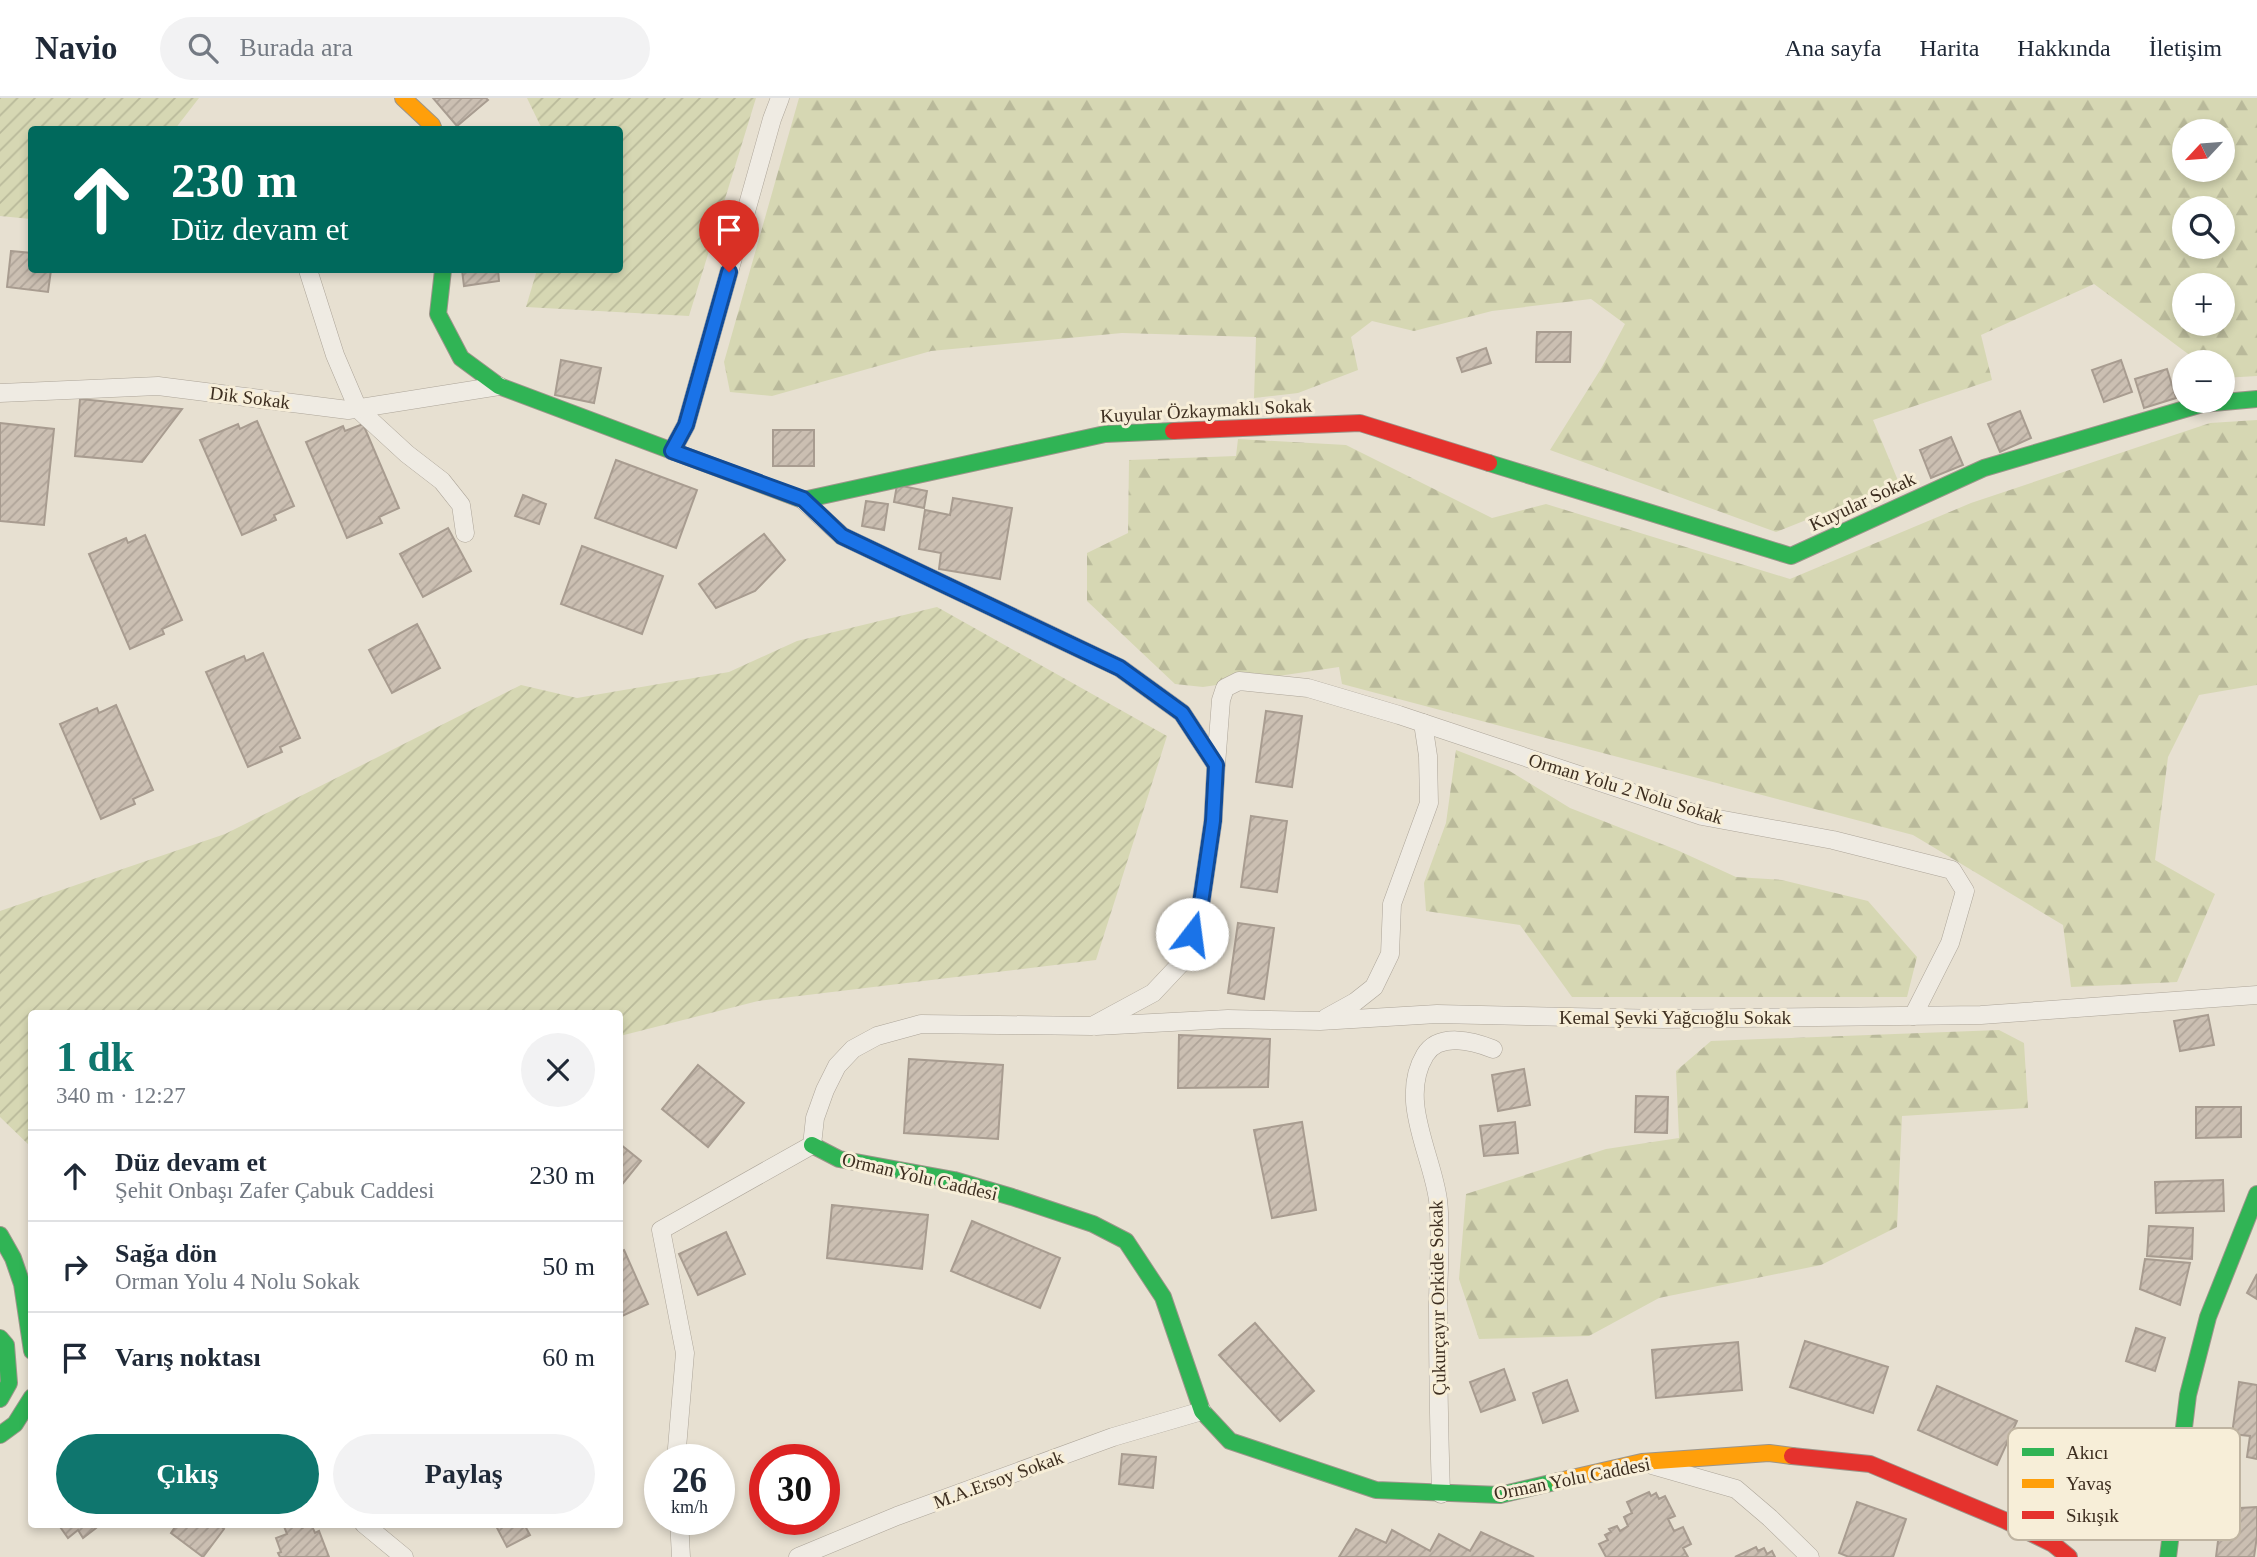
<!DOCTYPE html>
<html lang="tr">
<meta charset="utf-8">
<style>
body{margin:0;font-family:"Times New Roman",serif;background:#f2f2f3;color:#1f2937;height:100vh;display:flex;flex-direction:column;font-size:26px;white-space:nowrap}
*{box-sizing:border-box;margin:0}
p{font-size:23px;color:#747a83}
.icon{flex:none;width:38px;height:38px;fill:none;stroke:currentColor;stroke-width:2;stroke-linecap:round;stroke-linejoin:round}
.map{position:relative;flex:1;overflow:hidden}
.side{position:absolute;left:28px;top:912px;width:595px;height:518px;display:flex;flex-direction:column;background:#fff;border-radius:7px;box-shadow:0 4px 10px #0003}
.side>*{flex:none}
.banner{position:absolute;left:28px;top:28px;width:595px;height:147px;border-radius:7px;box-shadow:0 4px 10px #0003;background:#00695c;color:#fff;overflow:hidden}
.needle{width:46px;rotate:244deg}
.buttons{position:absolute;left:2172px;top:21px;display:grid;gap:14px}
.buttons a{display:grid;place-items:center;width:63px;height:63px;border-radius:50%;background:#fff;box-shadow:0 4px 10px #0003;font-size:35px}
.speed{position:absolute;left:644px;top:1346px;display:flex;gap:14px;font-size:35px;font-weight:700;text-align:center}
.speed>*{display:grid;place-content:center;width:91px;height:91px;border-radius:50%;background:#fff;box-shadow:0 4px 10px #0003;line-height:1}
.speed small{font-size:18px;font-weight:400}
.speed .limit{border:10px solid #d22;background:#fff;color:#111}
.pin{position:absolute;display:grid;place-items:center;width:60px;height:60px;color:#fff;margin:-72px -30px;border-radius:50% 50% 50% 0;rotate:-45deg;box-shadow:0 0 7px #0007}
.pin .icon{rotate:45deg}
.me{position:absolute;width:77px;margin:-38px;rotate:15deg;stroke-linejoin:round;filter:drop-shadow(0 0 5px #0008)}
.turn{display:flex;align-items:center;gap:24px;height:147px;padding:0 28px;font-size:32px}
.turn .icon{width:91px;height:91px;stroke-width:2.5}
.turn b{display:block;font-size:49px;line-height:60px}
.round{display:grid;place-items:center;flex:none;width:74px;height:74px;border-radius:37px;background:#f2f2f3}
.headline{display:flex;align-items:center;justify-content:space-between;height:119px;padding:0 28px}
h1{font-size:42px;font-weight:600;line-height:52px;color:#0f766e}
.primary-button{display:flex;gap:14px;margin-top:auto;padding:14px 28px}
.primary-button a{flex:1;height:80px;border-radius:42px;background:#0f766e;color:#fff;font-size:28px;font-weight:600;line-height:80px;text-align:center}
.primary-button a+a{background:#f2f2f3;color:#1f2937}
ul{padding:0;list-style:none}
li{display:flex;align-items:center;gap:21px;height:91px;padding:0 28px;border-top:2px solid #e0e1e3}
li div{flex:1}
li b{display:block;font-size:26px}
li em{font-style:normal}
header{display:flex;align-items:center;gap:42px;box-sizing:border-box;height:98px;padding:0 35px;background:#fff;border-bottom:2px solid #e0e1e3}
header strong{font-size:33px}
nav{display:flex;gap:38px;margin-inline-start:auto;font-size:24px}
.search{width:490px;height:63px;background:#f2f2f3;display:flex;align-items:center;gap:18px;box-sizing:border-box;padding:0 24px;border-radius:38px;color:#747a83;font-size:26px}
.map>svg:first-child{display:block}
.forest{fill:url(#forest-firs);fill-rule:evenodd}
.garden{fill:url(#garden-furrows)}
.building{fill:url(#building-hatch);stroke:#a89c90;stroke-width:2}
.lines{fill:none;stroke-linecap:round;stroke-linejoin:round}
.street-casing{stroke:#ada599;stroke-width:19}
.fast-casing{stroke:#9c958a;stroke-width:18}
.slow-casing{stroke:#9c958a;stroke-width:18}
.jam-casing{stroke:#9c958a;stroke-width:18}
.street{stroke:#efebe3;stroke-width:18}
.fast{stroke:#30b455;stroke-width:16}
.slow{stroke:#ff9f0a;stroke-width:16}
.jam{stroke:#e5322d;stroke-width:16}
.route-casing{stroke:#114b97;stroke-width:18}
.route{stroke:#1a73e8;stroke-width:12}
.labels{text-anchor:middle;stroke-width:6;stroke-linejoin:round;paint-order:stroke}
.street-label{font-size:19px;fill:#3d2e20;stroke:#f7eed8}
.key{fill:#f7eed8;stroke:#bfb4a1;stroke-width:2}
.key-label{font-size:19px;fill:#3d2e20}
</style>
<header>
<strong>Navio</strong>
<div class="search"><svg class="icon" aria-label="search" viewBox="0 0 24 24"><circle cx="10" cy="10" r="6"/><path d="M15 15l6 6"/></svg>Burada ara</div>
<nav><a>Ana sayfa</a><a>Harita</a><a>Hakkında</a><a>İletişim</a></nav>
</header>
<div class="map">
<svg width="2257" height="1459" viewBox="0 0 2257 1459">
<defs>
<pattern id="forest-firs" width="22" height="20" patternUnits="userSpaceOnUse" patternTransform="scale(1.75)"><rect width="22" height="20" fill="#d6d7b3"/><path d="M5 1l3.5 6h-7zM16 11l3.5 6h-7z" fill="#b9b99a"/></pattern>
<pattern id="garden-furrows" width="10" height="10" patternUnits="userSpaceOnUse" patternTransform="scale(1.75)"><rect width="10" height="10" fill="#d6d7b3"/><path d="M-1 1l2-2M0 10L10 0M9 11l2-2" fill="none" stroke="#b9b99a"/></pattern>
<pattern id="building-hatch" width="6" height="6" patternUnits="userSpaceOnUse" patternTransform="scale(1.75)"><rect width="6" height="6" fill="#cbbfb2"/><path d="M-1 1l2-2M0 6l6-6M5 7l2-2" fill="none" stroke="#afa499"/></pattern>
</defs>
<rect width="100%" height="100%" fill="#e7e0d1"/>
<!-- forest -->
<g class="forest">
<path d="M 799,0 L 2257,0 L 2257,278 L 2223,280 L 2222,264 L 2199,264 L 2094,186 L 1981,237 L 1992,282 L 1873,322 L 1899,385 L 1776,434 L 1550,352 L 1602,269 L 1625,226 L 1591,201 L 1492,213 L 1414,233 L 1372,223 L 1351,239 L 1358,272 L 1298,295 L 1254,300 L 1256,239 L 1122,235 L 931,253 L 772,298 L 730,294 L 724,264 ZM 2184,33 L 2222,33 L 2222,72 L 2184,72 ZM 2184,110 L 2222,110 L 2222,149 L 2184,149 ZM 2184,187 L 2222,187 L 2222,226 L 2184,226 Z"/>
<path d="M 2257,322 L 2257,587 L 2199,597 L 2168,659 L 2155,762 L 2215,796 L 2177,884 L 2071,889 L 2063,827 L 1913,737 L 1342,586 L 1339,569 L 1203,589 L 1175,586 L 1087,503 L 1087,455 L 1128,435 L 1129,362 L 1236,358 L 1238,341 L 1346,347 L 1492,420 L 1546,406 L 1790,481 L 1971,405 L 2210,325 Z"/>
<path d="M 1456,652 L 1508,672 L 1570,710 L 1677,752 L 1736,779 L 1782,782 L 1868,803 L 1917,859 L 1907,899 L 1572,899 L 1520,827 L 1426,813 L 1424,785 L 1446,725 Z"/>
<path d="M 1999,932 L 2024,945 L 2028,1010 L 1902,1018 L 1897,1129 L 1821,1167 L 1659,1200 L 1589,1238 L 1479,1241 L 1459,1181 L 1466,1096 L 1606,1051 L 1679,1040 L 1676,973 L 1711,943 Z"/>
</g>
<!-- garden -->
<g class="garden">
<path d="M 0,0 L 199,0 L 175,31 L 32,32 L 31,121 L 0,118 Z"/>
<path d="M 527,0 L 756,0 L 689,218 L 526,209 L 537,172 L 620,172 L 620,32 L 542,31 Z"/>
<path d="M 937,509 L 1167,638 L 1096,862 L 758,903 L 620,938 L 620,915 L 32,915 L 31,1049 L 0,1019 L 0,813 L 225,736 L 521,587 L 577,600 L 729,574 L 797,543 Z"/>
</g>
<!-- building -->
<g class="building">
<path d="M 433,0 L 486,0 L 488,2 L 457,28 Z"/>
<path d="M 11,153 L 32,155 L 32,172 L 51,172 L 48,194 L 7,189 Z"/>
<path d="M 462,172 L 498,172 L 499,183 L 464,188 Z"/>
<path d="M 1537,234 L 1571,234 L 1570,264 L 1536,264 Z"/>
<path d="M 1486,250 L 1491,265 L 1462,274 L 1457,260 Z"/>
<path d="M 561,262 L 601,270 L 594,305 L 555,297 Z"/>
<path d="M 2121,262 L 2132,294 L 2104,304 L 2092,272 Z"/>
<path d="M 2167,271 L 2176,300 L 2144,310 L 2135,281 Z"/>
<path d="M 80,301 L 182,311 L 142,364 L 75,358 Z"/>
<path d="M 2020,313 L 2031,340 L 2000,354 L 1988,326 Z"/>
<path d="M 257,323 L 294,408 L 274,417 L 276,422 L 242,437 L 200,342 L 238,326 L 240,331 Z"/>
<path d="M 0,325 L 54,331 L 44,427 L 0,423 Z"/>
<path d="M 363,326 L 399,410 L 379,419 L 382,425 L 347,440 L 306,344 L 343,328 L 345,333 Z"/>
<rect x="773" y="332" width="41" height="36"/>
<path d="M 1951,339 L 1963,367 L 1931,380 L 1920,352 Z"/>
<path d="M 616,362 L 697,392 L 676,450 L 595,420 Z"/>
<path d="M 897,387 L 927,393 L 924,410 L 894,404 Z"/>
<path d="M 523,397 L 546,406 L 539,426 L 515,418 Z"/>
<path d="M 953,400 L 1012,410 L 1000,481 L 939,471 L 941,455 L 919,451 L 925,412 L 950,417 Z"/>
<path d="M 866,403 L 888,406 L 884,432 L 862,428 Z"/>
<path d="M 448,430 L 471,473 L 423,499 L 400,456 Z"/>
<path d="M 764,436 L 785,462 L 755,493 L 716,510 L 699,486 Z"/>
<path d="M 145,437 L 182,522 L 162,531 L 164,536 L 130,551 L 89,456 L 126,440 L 128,445 Z"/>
<path d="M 582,448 L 663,478 L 642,536 L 561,506 Z"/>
<path d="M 417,526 L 440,570 L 392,595 L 369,552 Z"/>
<path d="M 263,555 L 300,640 L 280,649 L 282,654 L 248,669 L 206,574 L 244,558 L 246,563 Z"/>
<path d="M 116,607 L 153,692 L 133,701 L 135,706 L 101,721 L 60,626 L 97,610 L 99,615 Z"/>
<path d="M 1266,613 L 1302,618 L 1292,689 L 1256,684 Z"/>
<path d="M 1251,718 L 1287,723 L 1277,794 L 1241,789 Z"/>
<path d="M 1238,825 L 1274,830 L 1264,901 L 1228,895 Z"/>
<path d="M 2208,917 L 2214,947 L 2180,953 L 2174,923 Z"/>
<path d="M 1179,937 L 1270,941 L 1268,989 L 1178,990 Z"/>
<path d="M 909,961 L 1003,967 L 998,1041 L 904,1035 Z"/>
<path d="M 698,967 L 744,1005 L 708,1049 L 662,1011 Z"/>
<path d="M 1524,971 L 1530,1007 L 1498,1013 L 1492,977 Z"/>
<path d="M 1636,998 L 1668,999 L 1667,1035 L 1635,1034 Z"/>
<path d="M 2196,1009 L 2241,1009 L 2241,1039 L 2196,1040 Z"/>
<path d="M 1302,1024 L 1316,1112 L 1272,1120 L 1254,1032 Z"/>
<path d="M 1515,1024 L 1518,1055 L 1484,1058 L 1480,1028 Z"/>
<path d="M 620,1046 L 641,1063 L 620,1089 Z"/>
<path d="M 2223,1082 L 2224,1113 L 2156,1115 L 2155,1084 Z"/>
<path d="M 832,1107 L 928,1117 L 922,1171 L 827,1160 Z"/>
<path d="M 972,1123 L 1060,1160 L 1040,1210 L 951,1173 Z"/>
<path d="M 2149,1128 L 2193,1130 L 2192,1161 L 2147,1158 Z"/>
<path d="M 726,1134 L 745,1176 L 698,1197 L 679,1156 Z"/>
<path d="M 624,1152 L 648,1206 L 620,1219 L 620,1154 Z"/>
<path d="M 2145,1161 L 2190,1165 L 2180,1207 L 2140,1191 Z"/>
<path d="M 2257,1176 L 2257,1201 L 2247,1195 Z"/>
<path d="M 1255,1225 L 1314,1293 L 1280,1323 L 1219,1257 Z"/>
<path d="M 2136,1230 L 2165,1240 L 2155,1273 L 2126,1263 Z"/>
<path d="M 1805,1243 L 1888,1269 L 1873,1315 L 1790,1289 Z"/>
<path d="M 1738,1244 L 1742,1292 L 1656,1300 L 1652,1252 Z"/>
<path d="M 1504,1271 L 1515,1302 L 1481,1314 L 1470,1284 Z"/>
<path d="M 1567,1282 L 1578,1313 L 1543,1325 L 1533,1295 Z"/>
<path d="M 2239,1284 L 2257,1287 L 2257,1361 L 2247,1359 L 2250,1338 L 2232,1336 Z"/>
<path d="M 1937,1288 L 2017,1323 L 1997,1367 L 1918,1332 Z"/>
<path d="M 1122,1356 L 1156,1359 L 1153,1390 L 1119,1386 Z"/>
<path d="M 1649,1394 L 1651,1398 L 1656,1395 L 1659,1401 L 1665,1398 L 1675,1418 L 1668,1421 L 1674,1433 L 1683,1429 L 1691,1446 L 1683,1450 L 1688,1459 L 1606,1459 L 1599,1446 L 1608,1442 L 1605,1437 L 1611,1434 L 1609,1431 L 1617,1428 L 1620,1433 L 1628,1428 L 1624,1419 L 1632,1415 L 1627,1404 Z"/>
<path d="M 1857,1404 L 1906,1421 L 1893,1459 L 1849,1459 L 1839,1455 Z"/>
<path d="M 2257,1409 L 2257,1438 L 2254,1459 L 2216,1459 L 2222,1411 Z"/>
<path d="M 58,1426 L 93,1426 L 96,1430 L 83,1440 L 78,1432 L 68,1440 Z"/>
<path d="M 177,1426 L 218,1426 L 224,1431 L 203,1459 L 171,1435 Z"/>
<path d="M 283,1426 L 300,1426 L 302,1430 L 311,1426 L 315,1435 L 319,1433 L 329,1459 L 280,1459 L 278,1455 L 281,1454 L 276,1440 L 287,1436 Z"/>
<path d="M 495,1426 L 524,1426 L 530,1437 L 507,1449 Z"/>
<path d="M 1356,1431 L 1386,1445 L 1392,1432 L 1430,1453 L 1439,1436 L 1470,1453 L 1481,1434 L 1534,1459 L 1339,1459 Z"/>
<path d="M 1756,1449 L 1758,1453 L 1764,1450 L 1767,1456 L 1772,1453 L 1775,1459 L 1735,1459 Z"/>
</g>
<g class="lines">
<!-- street casing -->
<g class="street-casing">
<g id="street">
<path d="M 308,172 L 335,257 L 358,311 L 407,356 L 442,383 L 461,407 L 465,435"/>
<path d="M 0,295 L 158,288 L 348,312 L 499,288"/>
<path d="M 672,353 L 686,327 L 772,21 L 780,0"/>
<path d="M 1216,667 L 1221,602 L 1225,590 L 1239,583 L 1308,590 L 1399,617 L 1702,718 L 1833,742 L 1952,772 L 1965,793 L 1950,845 L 1913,918"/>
<path d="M 1326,920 L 1355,904 L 1374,889 L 1390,856 L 1392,806 L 1429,705 L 1428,658 L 1423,625"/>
<path d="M 1096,928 L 1228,921 L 1320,923 L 1437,916 L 1663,921 L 1981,917 L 2257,897"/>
<path d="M 676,1362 L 685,1255 L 661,1132 L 812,1047 L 815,1020 L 825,992 L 837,968 L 853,951 L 877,938 L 921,926 L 1092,928 L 1153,895 L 1185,861 L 1200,812 L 1213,723 L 1216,667 L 1182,615 L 1120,570 L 842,438 L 803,402"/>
<path d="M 1652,1367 L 1736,1391 L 1770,1420 L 1810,1459"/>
<path d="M 1441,1396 C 1439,1333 1438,1271 1438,1209 C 1438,1176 1442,1135 1438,1102 C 1432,1056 1398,1002 1425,957 C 1439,934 1473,943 1493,951"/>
<path d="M 679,1421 L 681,1459"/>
<path d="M 364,1426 L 404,1459"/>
<path d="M 798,1459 L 897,1418 L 1113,1339 L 1202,1313"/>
</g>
</g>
<!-- fast casing -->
<g class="fast-casing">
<g id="fast">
<path d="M 443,172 L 438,216 L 461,260 L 499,288 L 803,402 L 1105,336 L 1173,333"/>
<path d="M 1489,365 L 1791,458 L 1984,370 L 2202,306 L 2257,301"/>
<path d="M 812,1047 L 839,1061 L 954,1082 L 1012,1099 L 1093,1126 L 1126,1143 L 1163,1199 L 1202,1313 L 1230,1343 L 1376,1392 L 1500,1397 L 1559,1383"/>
<path d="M 0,1137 L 13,1160 L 22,1186 L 32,1253"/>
<path d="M 0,1240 L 6,1247 L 9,1285 L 0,1301"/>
<path d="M 0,1337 L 15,1326 L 32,1299"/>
<path d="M 2168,1459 L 2188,1297 L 2208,1219 L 2257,1096"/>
</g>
</g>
<!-- slow casing -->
<g class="slow-casing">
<g id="slow">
<path d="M 403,0 L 432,27 L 434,32"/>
<path d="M 1559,1383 L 1642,1364 L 1769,1355 L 1792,1358"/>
</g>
</g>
<!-- jam casing -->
<g class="jam-casing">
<g id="jam">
<path d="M 1173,333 L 1360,325 L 1489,365"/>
<path d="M 1792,1358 L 1870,1366 L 2004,1422 L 2053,1446 L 2069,1459"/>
</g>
</g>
<!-- street -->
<use href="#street" class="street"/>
<!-- fast -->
<use href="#fast" class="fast"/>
<!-- slow -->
<use href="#slow" class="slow"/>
<!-- jam -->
<use href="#jam" class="jam"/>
</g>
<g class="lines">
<!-- route casing -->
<g class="route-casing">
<path id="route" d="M 729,174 L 686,327 L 672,353 L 803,401 L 842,438 L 1120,570 L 1182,615 L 1216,667 L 1213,723 L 1200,812 L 1192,836"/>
</g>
<!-- route -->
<use href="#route" class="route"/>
</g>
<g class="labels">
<!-- street labels -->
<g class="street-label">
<text transform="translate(250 299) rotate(7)" y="7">Dik Sokak</text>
<text transform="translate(1206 312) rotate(-3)" y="7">Kuyular Özkaymaklı Sokak</text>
<text transform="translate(1862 403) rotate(-25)" y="7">Kuyular Sokak</text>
<text transform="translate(1626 690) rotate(17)" y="7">Orman Yolu 2 Nolu Sokak</text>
<text x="1675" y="926">Kemal Şevki Yağcıoğlu Sokak</text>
<text transform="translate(920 1078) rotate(13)" y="7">Orman Yolu Caddesi</text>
<text transform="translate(1437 1200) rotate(-91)" y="7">Çukurçayır Orkide Sokak</text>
<text transform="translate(1572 1380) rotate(-11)" y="7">Orman Yolu Caddesi</text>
<text transform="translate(998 1381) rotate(-20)" y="7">M.A.Ersoy Sokak</text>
</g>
</g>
<!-- legend -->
<rect x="2008" y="1330" width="232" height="112" rx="10" class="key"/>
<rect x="2022" y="1350" width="32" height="8" fill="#30b455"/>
<rect x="2022" y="1381" width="32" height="9" fill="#ff9f0a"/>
<rect x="2022" y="1413" width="32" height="8" fill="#e5322d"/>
<g class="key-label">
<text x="2066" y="1361">Akıcı</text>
<text x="2066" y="1392">Yavaş</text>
<text x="2066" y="1424">Sıkışık</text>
</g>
</svg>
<div class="buttons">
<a><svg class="needle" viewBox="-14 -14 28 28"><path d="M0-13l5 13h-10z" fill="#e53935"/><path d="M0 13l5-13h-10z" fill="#747a83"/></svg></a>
<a><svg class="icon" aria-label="search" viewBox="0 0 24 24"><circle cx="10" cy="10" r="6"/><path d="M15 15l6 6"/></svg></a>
<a>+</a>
<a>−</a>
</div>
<div class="speed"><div>26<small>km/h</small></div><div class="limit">30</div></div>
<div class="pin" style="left:729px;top:174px;background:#d93025"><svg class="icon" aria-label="arrive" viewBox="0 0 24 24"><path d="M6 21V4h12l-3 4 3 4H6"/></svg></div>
<svg class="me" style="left:1192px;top:836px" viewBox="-20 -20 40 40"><circle r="19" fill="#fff"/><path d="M0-13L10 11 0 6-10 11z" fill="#1a73e8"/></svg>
<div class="banner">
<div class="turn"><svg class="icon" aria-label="ahead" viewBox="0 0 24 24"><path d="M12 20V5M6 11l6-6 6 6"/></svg><div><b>230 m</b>Düz devam et</div></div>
</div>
<section class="side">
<div class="headline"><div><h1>1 dk</h1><p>340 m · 12:27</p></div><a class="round"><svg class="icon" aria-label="close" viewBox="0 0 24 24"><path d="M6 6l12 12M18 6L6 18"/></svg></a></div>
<ul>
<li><svg class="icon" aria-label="ahead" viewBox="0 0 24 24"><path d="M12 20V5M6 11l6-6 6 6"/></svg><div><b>Düz devam et</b><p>Şehit Onbaşı Zafer Çabuk Caddesi</p></div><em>230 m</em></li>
<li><svg class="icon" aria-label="right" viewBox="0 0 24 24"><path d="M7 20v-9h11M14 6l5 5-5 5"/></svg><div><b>Sağa dön</b><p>Orman Yolu 4 Nolu Sokak</p></div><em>50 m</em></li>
<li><svg class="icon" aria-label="arrive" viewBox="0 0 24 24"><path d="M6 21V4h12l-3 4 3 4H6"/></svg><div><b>Varış noktası</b></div><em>60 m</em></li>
</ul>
<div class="primary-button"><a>Çıkış</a><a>Paylaş</a></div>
</section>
</div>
